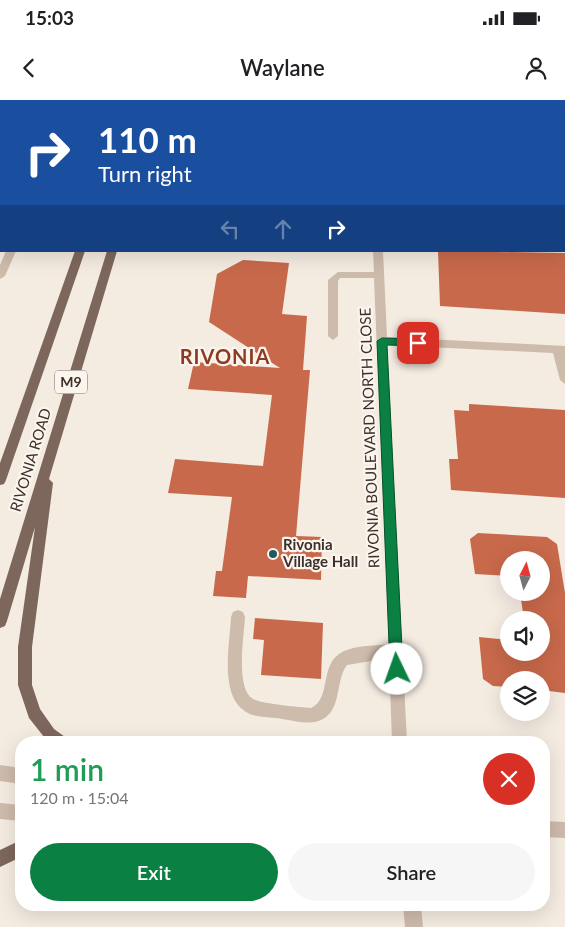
<!DOCTYPE html>
<meta charset="utf-8">
<style>
body{margin:0;font-family:Lato,sans-serif;background:#f6f6f6;color:#202124;height:100vh;display:flex;flex-direction:column;font-size:19px;white-space:nowrap}
*{box-sizing:border-box;margin:0}
p{font-size:16px;color:#757577}
.icon{flex:none;width:28px;height:28px;fill:none;stroke:currentColor;stroke-width:2;stroke-linecap:round;stroke-linejoin:round}
.map{position:relative;flex:1;overflow:hidden}
.side{position:absolute;left:15px;top:636px;width:535px;height:175px;display:flex;flex-direction:column;background:#fff;border-radius:20px;box-shadow:0 5px 20px #0002}
.side>*{flex:none}
.hud{position:absolute;left:0px;top:0px;width:565px;height:152px;box-shadow:0 5px 20px #0002;background:#1a4fa0;color:#fff;overflow:hidden}
.needle{width:32px;rotate:6deg}
.controls{position:absolute;left:500px;top:451px;display:grid;gap:10px}
.controls a{display:grid;place-items:center;width:50px;height:50px;border-radius:50%;background:#fff;box-shadow:0 5px 20px #0002;font-size:25px}
.pin{position:absolute;display:grid;place-items:center;width:42px;height:42px;color:#fff;margin:-21px;border-radius:10px;box-shadow:0 2px 8px #0006}
.me{position:absolute;width:55px;margin:-28px;rotate:357deg;stroke-linejoin:round;filter:drop-shadow(0 0 4px #0008)}
.turn{display:flex;align-items:center;gap:18px;height:105px;padding:0 15px;font-size:22px}
.turn .icon{width:65px;height:65px;stroke-width:2.5}
.turn b{display:block;font-size:35px;line-height:42px}
.lanes{display:flex;align-items:center;height:48px;padding:0 15px;background:#0003;justify-content:center;gap:25px;direction:ltr}
.lanes .off{opacity:.35}
.round{display:grid;place-items:center;flex:none;width:52px;height:52px;border-radius:26px;background:#f6f6f6}
.head{display:flex;align-items:center;justify-content:space-between;height:85px;padding:0 15px}
h1{font-size:30px;font-weight:600;line-height:38px;color:#1e9e55}
.button{display:flex;gap:10px;margin-top:auto;padding:10px 15px}
.button a{flex:1;height:58px;border-radius:30px;background:#0b8043;color:#fff;font-size:20px;font-weight:600;line-height:58px;text-align:center}
.button a+a{background:#f6f6f6;color:#202124}
.status{display:flex;justify-content:space-between;align-items:center;height:35px;padding:0 25px;background:#fff;direction:ltr}
.status svg{height:14px;fill:currentColor}
header{display:flex;justify-content:space-between;align-items:center;height:65px;padding:0 15px;background:#fff;font-size:22px;font-weight:600}
.map>svg:first-child{display:block}
.building{fill:#c8694b}
.lines{fill:none;stroke-linecap:round;stroke-linejoin:round}
.minor{fill:#cdbbac;fill-rule:evenodd}
.major{fill:#7d675c;fill-rule:evenodd}
.route{fill:#0b8043;stroke:#07532c}
.poi-dot{fill:#1f5a5e;stroke:#fbf5ee;stroke-width:2}
.labels{text-anchor:middle;stroke-width:4.5;stroke-linejoin:round;paint-order:stroke}
.shield{fill:#fbf5ee;stroke:#756b66;stroke-width:1}
.shield-label{font-size:14px;font-weight:bold;fill:#3b302b}
.street-label{font-size:15px;fill:#3b302b;stroke:#fbf5ee}
.poi-label{font-size:15px;font-weight:bold;fill:#3b302b;stroke:#fbf5ee;text-anchor:start}
.district-label{font-size:20px;font-weight:bold;letter-spacing:1px;fill:#8c3b22;stroke:#fbf5ee}
</style>
<div class="status"><b>15:03</b><svg viewBox="0 0 49 12"><path d="M0 12V9h3v3zM5 12V6h3v6zM10 12V3h3v9zM15 12V0h3v12zM26 1h20v11H26zM47 4h2v5h-2z"/></svg></div>
<header><svg class="icon" aria-label="back" viewBox="0 0 24 24"><path d="M15 5l-7 7 7 7"/></svg>Waylane<svg class="icon" aria-label="person" viewBox="0 0 24 24"><circle cx="12" cy="8" r="4"/><path d="M4 21q1-7 8-7t8 7"/></svg></header>
<div class="map">
<svg width="565" height="827" viewBox="0 0 565 827">
<rect width="100%" height="100%" fill="#f4ebe1"/>
<!-- building -->
<g class="building">
<path d="M 438,151 L 565,153 L 565,214 L 440,206 Z"/>
<path d="M 243,160 L 289,163 L 282,214 L 307,216 L 303,270 L 310,270 L 296,436 L 322,437 L 321,480 L 248,476 L 246,498 L 213,496 L 216,471 L 222,471 L 232,397 L 168,393 L 175,359 L 263,366 L 272,295 L 188,289 L 194,262 L 280,268 L 209,222 L 217,174 Z"/>
<path d="M 469,304 L 565,310 L 565,398 L 451,390 L 449,359 L 458,359 L 454,310 L 469,311 Z"/>
<path d="M 478,433 L 547,437 L 557,444 L 565,493 L 565,593 L 541,590 L 541,580 L 509,580 L 509,587 L 493,586 L 483,579 L 479,537 L 509,540 L 509,552 L 541,552 L 541,520 L 524,520 L 520,492 L 541,492 L 541,460 L 509,460 L 509,476 L 475,474 L 470,439 Z"/>
<path d="M 255,518 L 323,523 L 321,579 L 261,575 L 264,540 L 253,539 Z"/>
</g>
<g class="lines">
<!-- minor -->
<g class="minor">
<rect x="369" y="0" width="8" height="1"/>
<rect x="564" y="6" width="1" height="7"/>
<rect x="0" y="42" width="1" height="4"/>
<path d="M 1,80 L 1,87 L 0,88 L 0,81 Z"/>
<path d="M 6,151 L 16,151 L 5,176 L 0,179 L 0,165 Z"/>
<path d="M 373,151 L 383,151 L 387,237 L 565,246 L 565,284 L 560,280 L 553,253 L 387,245 L 407,642 L 392,642 L 389,558 L 347,565 C 336,579 341,606 326,617 C 312,627 297,621 282,619 C 271,617 257,618 248,613 C 218,598 230,544 231,517 L 233,512 L 238,510 L 243,512 L 245,517 C 244,537 235,588 253,599 C 262,604 299,607 311,608 C 331,599 320,567 339,554 C 352,545 373,546 389,544 L 374,178 L 340,178 L 338,181 L 338,236 L 333,240 L 328,236 L 328,180 L 338,172 L 374,172 Z"/>
<path d="M 0,665 L 21,668 L 21,684 L 0,681 Z"/>
<path d="M 0,703 L 21,705 L 21,721 L 0,719 Z"/>
<path d="M 544,721 L 565,722 L 565,738 L 544,737 Z"/>
<path d="M 403,805 L 421,805 L 423,827 L 405,827 Z"/>
</g>
<!-- major -->
<g class="major">
<rect x="128" y="0" width="8" height="1"/>
<rect x="154" y="0" width="8" height="1"/>
<path d="M 75,151 L 85,151 L 6,380 L 4,384 L 0,385 L 0,363 Z"/>
<path d="M 107,151 L 117,151 L 49,379 L 53,383 L 32,547 L 32,585 L 40,609 L 54,629 L 65,637 L 68,642 L 48,642 L 29,618 L 18,585 L 18,547 L 35,427 L 7,521 L 5,526 L 0,528 L 0,499 Z"/>
<path d="M 21,740 L 21,757 L 0,767 L 0,750 Z"/>
</g>
</g>
<!-- route -->
<path class="route" d="M 382,238 L 418,239 L 422,243 L 418,246 L 387,245 L 403,569 L 401,573 L 397,575 L 392,573 L 390,569 L 377,241 Z"/>
<!-- markers -->
<circle class="poi-dot" cx="273" cy="454" r="5"/>
<g class="labels">
<!-- shield labels -->
<rect class="shield" x="55" y="270.5" width="32" height="23" rx="4"/>
<g class="shield-label">
<text x="71" y="287">M9</text>
</g>
<!-- street labels -->
<g class="street-label">
<text transform="translate(370 338) rotate(-92)" y="5">RIVONIA BOULEVARD NORTH CLOSE</text>
<text transform="translate(31 360) rotate(-73)" y="5">RIVONIA ROAD</text>
</g>
<!-- poi labels -->
<g class="poi-label">
<text x="283" y="450">Rivonia<tspan x="283" dy="17">Village Hall</tspan></text>
</g>
<!-- district labels -->
<g class="district-label">
<text x="225" y="264">RIVONIA</text>
</g>
</g>
</svg>
<div class="controls">
<a><svg class="needle" viewBox="-14 -14 28 28"><path d="M0-13l5 13h-10z" fill="#e53935"/><path d="M0 13l5-13h-10z" fill="#757577"/></svg></a>
<a><svg class="icon" aria-label="sound" viewBox="0 0 24 24"><path d="M4 9h4l5-4v14l-5-4H4zM17 9q2 3 0 6"/></svg></a>
<a><svg class="icon" aria-label="layers" viewBox="0 0 24 24"><path d="M12 4l9 5-9 5-9-5zM3 14l9 5 9-5"/></svg></a>
</div>
<div class="pin" style="left:418px;top:243px;background:#d93025"><svg class="icon" aria-label="arrive" viewBox="0 0 24 24"><path d="M6 21V4h12l-3 4 3 4H6"/></svg></div>
<svg class="me" style="left:397px;top:569px" viewBox="-20 -20 40 40"><circle r="19" fill="#fff"/><path d="M0-13L10 11 0 6-10 11z" fill="#0b8043"/></svg>
<div class="hud">
<div class="turn"><svg class="icon" aria-label="right" viewBox="0 0 24 24"><path d="M7 20v-9h11M14 6l5 5-5 5"/></svg><div><b>110 m</b>Turn right</div></div>
<div class="lanes"><svg class="icon off" aria-label="left" viewBox="0 0 24 24"><path d="M17 20v-9H6M10 6l-5 5 5 5"/></svg><svg class="icon off" aria-label="ahead" viewBox="0 0 24 24"><path d="M12 20V5M6 11l6-6 6 6"/></svg><svg class="icon" aria-label="right" viewBox="0 0 24 24"><path d="M7 20v-9h11M14 6l5 5-5 5"/></svg></div>
</div>
<section class="side">
<div class="head"><div><h1>1 min</h1><p>120 m · 15:04</p></div><a class="round" style="background:#d93025;color:#fff"><svg class="icon" aria-label="close" viewBox="0 0 24 24"><path d="M6 6l12 12M18 6L6 18"/></svg></a></div>
<div class="button"><a>Exit</a><a>Share</a></div>
</section>
</div>
